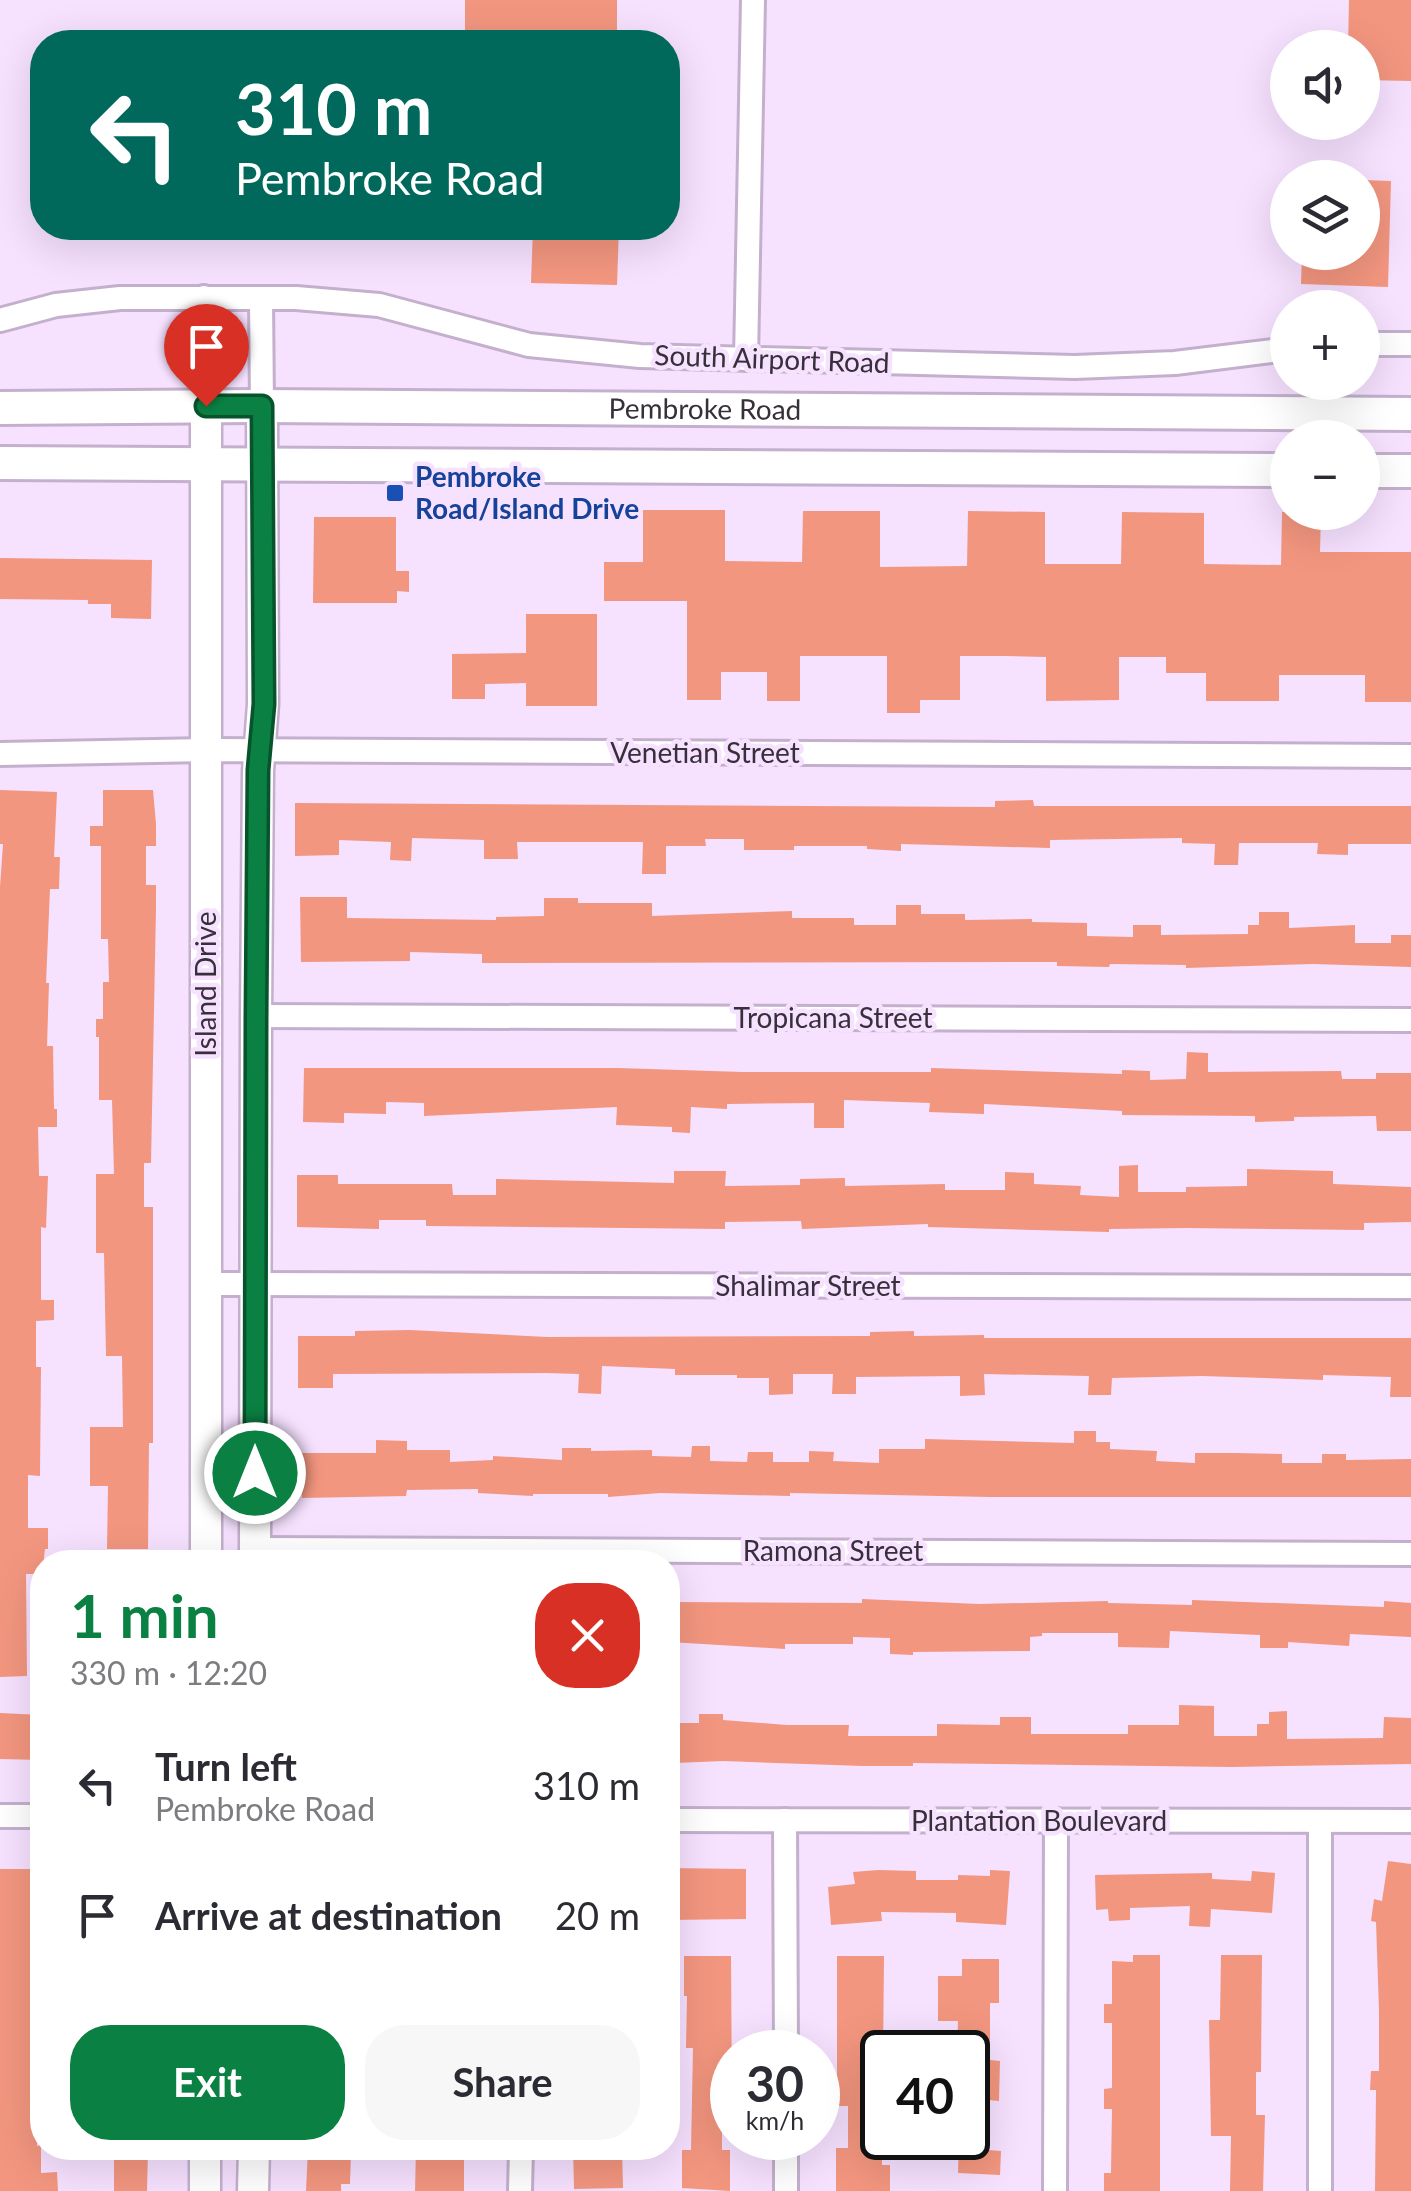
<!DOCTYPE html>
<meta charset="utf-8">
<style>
body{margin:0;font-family:Lato,sans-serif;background:#f7f7f7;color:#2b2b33;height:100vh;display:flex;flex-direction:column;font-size:38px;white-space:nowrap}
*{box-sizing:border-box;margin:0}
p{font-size:32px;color:#7c7c81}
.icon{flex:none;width:55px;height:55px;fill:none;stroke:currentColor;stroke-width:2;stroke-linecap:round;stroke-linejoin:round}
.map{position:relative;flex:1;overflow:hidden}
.sheet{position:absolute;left:30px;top:1550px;width:650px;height:610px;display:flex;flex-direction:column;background:#fff;border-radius:40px;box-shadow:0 10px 40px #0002}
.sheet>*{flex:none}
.guide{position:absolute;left:30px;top:30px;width:650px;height:210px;border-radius:40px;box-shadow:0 10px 40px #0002;background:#00695c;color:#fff;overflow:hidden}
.tools{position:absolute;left:1270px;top:30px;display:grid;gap:20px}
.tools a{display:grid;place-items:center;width:110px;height:110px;border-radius:50%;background:#fff;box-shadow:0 10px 40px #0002;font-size:50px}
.speed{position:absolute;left:710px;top:2030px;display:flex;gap:20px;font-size:50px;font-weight:700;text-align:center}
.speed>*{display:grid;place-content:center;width:130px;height:130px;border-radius:50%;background:#fff;box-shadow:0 10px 40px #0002;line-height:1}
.speed small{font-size:25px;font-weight:400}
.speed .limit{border:5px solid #111;border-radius:15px;background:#fff;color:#111}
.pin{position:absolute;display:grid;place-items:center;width:85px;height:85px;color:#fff;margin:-102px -42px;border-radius:50% 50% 50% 0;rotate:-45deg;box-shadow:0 0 10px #0007}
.pin .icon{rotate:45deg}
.me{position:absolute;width:110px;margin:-55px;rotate:0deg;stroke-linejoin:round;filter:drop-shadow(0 0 8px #0008)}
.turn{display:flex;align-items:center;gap:35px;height:210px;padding:0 40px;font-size:45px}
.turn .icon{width:130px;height:130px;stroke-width:2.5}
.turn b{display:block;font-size:70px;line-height:85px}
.round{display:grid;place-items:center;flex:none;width:105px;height:105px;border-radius:40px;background:#f7f7f7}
.summary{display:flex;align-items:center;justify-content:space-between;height:170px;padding:0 40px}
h1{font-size:60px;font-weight:700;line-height:75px;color:#0b8043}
.action{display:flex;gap:20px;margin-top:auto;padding:20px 40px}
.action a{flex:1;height:115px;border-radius:40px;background:#0b8043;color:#fff;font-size:40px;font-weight:700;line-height:115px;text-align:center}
.action a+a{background:#f7f7f7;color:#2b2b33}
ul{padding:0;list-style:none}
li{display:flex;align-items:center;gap:30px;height:130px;padding:0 40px}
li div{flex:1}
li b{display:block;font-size:38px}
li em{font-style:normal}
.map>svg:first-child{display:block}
.building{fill:#f3967f}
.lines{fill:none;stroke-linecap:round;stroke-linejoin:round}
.minor-casing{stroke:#c4b0cd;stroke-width:28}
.tertiary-casing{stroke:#c4b0cd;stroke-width:35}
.secondary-casing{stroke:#c4b0cd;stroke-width:38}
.minor{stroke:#fff;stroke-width:22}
.tertiary{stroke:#fff;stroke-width:30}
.secondary{stroke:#fff;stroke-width:32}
.route-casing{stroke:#07532c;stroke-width:25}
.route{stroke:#0b8043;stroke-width:18}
.transit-dot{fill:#1a4fb4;stroke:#f6e1ff;stroke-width:4}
.labels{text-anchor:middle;stroke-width:9;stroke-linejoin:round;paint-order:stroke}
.street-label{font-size:28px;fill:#372f3a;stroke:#f6e1ff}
.transit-label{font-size:28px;font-weight:bold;fill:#164399;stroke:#f6e1ff;text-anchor:start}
</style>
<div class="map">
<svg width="1411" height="2191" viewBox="0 0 1411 2191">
<rect width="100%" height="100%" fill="#f6e1ff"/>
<!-- building -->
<g class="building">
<rect x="465" y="0" width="152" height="42"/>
<path d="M 1349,0 L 1411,0 L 1411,81 L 1362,80 L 1362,48 L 1348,48 Z"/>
<path d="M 1362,180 L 1391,181 L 1388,287 L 1301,284 L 1302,252 L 1362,252 Z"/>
<path d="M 533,228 L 619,228 L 617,285 L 531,283 Z"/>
<path d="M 643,510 L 725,510 L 725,561 L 802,562 L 803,511 L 880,511 L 880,567 L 967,566 L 968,511 L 1045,512 L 1045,564 L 1121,564 L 1122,512 L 1204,513 L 1204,564 L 1281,565 L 1282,512 L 1321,513 L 1320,552 L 1411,552 L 1411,702 L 1365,702 L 1365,675 L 1279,675 L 1279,701 L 1206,701 L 1206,673 L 1166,673 L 1166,657 L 1119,657 L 1119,700 L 1046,701 L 1046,657 L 1006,656 L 960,656 L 960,700 L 920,700 L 920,713 L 887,713 L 887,656 L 800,656 L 800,701 L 767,701 L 767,672 L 721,672 L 721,700 L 687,700 L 687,601 L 604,601 L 604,562 L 643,562 Z"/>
<path d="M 314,517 L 396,517 L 396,571 L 409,571 L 409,592 L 397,591 L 397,603 L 313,603 Z"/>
<path d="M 0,558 L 152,560 L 151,619 L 111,618 L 111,604 L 88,604 L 88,600 L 0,599 Z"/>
<path d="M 526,614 L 597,614 L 597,706 L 526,706 L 526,683 L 485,684 L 485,699 L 452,699 L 452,654 L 526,653 Z"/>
<path d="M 0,790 L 57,792 L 54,857 L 60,857 L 59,889 L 50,889 L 46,983 L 49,983 L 47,1046 L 53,1046 L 54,1109 L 57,1109 L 57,1127 L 38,1127 L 39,1176 L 48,1176 L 46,1228 L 41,1227 L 41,1300 L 54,1300 L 54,1320 L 36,1321 L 36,1367 L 41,1367 L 40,1476 L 28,1475 L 28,1528 L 48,1528 L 48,1549 L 45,1549 L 42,1574 L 26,1574 L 27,1676 L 0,1677 L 0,887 L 3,844 L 0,844 Z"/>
<path d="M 103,790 L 153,790 L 156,824 L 156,846 L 146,846 L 146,885 L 156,885 L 156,908 L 151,1163 L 144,1163 L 144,1207 L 153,1207 L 153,1443 L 149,1443 L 148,1549 L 107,1549 L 108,1486 L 90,1486 L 90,1427 L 123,1427 L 122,1356 L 106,1356 L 104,1253 L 96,1253 L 96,1174 L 114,1174 L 112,1100 L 99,1100 L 99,1037 L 96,1037 L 96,1019 L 103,1019 L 103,982 L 109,982 L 108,939 L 101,939 L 101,846 L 90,846 L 90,826 L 103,826 Z"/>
<path d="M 1033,800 L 1034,806 L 1411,806 L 1411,844 L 1348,844 L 1348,855 L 1317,854 L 1318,843 L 1239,843 L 1238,865 L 1214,865 L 1215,844 L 1182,843 L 1182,838 L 1050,840 L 1050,848 L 901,844 L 901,851 L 867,849 L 867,846 L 794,846 L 794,850 L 744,850 L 744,839 L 705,839 L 706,846 L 666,846 L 666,874 L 642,874 L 643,842 L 517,842 L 518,859 L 484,859 L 484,840 L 412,838 L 411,861 L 390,860 L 391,842 L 339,840 L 339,855 L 295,856 L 295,803 L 995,807 L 995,801 Z"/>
<path d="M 300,897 L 347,897 L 347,918 L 496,920 L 496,917 L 544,916 L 544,898 L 578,898 L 578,903 L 652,903 L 652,916 L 792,911 L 792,918 L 854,918 L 854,925 L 896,925 L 896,905 L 921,905 L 921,914 L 965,914 L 965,920 L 1032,919 L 1032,922 L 1087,923 L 1087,936 L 1133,937 L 1133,925 L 1161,925 L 1161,935 L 1248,934 L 1248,925 L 1259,925 L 1259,912 L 1289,912 L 1289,928 L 1355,925 L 1355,943 L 1391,943 L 1391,935 L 1411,935 L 1411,967 L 1313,964 L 1186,968 L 1186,965 L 1110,964 L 1109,967 L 1057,966 L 1057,962 L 482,963 L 482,954 L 410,952 L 410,961 L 301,962 Z"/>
<path d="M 1187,1052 L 1208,1053 L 1208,1072 L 1341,1071 L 1342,1079 L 1376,1079 L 1376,1073 L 1411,1073 L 1411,1131 L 1377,1131 L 1376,1116 L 1294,1117 L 1294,1121 L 1255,1122 L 1255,1116 L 1122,1115 L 1122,1111 L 984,1104 L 984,1114 L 929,1112 L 930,1103 L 844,1100 L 844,1128 L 814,1128 L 814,1103 L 727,1104 L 727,1109 L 691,1107 L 690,1133 L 672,1132 L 672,1127 L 616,1125 L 617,1107 L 424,1116 L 424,1103 L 386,1102 L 386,1114 L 344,1113 L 344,1123 L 303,1122 L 304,1068 L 618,1068 L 743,1072 L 931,1072 L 931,1068 L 1122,1074 L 1122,1070 L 1150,1071 L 1150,1080 L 1186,1079 Z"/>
<path d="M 1138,1165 L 1138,1192 L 1186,1192 L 1186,1187 L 1247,1186 L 1247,1169 L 1333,1171 L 1333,1184 L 1411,1187 L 1411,1222 L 1364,1223 L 1364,1230 L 1186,1228 L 1109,1229 L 1109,1232 L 928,1227 L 928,1224 L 802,1229 L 801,1221 L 725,1222 L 725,1229 L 426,1226 L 426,1220 L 379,1220 L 379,1229 L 297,1227 L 297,1175 L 338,1175 L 338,1184 L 452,1184 L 453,1195 L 496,1195 L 496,1179 L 674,1183 L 674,1171 L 726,1171 L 725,1186 L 800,1185 L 800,1179 L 845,1178 L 845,1186 L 945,1184 L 945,1190 L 1005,1190 L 1005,1172 L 1034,1173 L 1034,1184 L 1081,1186 L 1080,1195 L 1119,1197 L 1119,1166 Z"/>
<path d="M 410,1330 L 547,1337 L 870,1336 L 870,1332 L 914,1331 L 914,1336 L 984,1335 L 984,1338 L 1411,1338 L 1411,1397 L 1390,1397 L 1391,1377 L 1323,1375 L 1323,1380 L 1202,1376 L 1112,1378 L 1111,1395 L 1088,1395 L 1089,1376 L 984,1374 L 985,1395 L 960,1396 L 960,1376 L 856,1377 L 856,1394 L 832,1394 L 833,1374 L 793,1374 L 793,1394 L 769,1395 L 769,1378 L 737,1378 L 737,1375 L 675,1375 L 675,1369 L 602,1366 L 601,1394 L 578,1393 L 579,1374 L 546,1373 L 333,1374 L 333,1388 L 298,1388 L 298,1336 L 355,1336 L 355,1331 Z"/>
<path d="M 1074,1431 L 1096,1431 L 1096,1442 L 1110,1442 L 1110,1449 L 1157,1451 L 1156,1461 L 1195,1463 L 1195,1453 L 1235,1453 L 1282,1454 L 1282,1463 L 1322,1463 L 1322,1454 L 1346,1454 L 1346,1460 L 1411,1459 L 1411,1497 L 990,1497 L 790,1493 L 790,1496 L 660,1493 L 608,1497 L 608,1494 L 533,1494 L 533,1496 L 478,1493 L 478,1489 L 407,1490 L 406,1496 L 302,1498 L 301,1453 L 376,1453 L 376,1440 L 407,1441 L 407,1450 L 450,1450 L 450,1462 L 493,1460 L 493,1456 L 562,1460 L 562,1448 L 591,1448 L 591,1451 L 652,1450 L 652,1456 L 691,1457 L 692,1446 L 710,1446 L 710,1461 L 747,1462 L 748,1452 L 773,1452 L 773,1462 L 809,1462 L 809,1451 L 834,1452 L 833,1461 L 879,1463 L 879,1449 L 925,1449 L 925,1439 L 1074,1443 Z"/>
<path d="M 862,1599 L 979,1604 L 1108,1601 L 1108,1603 L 1192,1605 L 1192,1600 L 1384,1607 L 1384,1601 L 1411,1603 L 1411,1637 L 1350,1634 L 1349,1646 L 1288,1642 L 1288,1648 L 1260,1648 L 1260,1635 L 1170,1631 L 1169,1648 L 1118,1647 L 1118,1633 L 1042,1633 L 1042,1636 L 1030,1637 L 1030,1651 L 913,1652 L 913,1655 L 890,1654 L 890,1638 L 853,1637 L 853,1644 L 785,1644 L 785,1649 L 670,1642 L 672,1602 L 862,1603 Z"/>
<path d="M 1179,1705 L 1214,1706 L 1214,1736 L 1257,1736 L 1257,1724 L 1269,1724 L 1269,1712 L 1287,1711 L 1287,1739 L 1383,1738 L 1384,1717 L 1411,1718 L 1411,1764 L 1232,1767 L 913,1763 L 913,1766 L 863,1766 L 723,1761 L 675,1763 L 675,1723 L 699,1723 L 699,1714 L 723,1714 L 723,1720 L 787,1725 L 849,1725 L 848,1736 L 937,1736 L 937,1724 L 1000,1725 L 1000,1717 L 1031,1717 L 1031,1734 L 1128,1734 L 1128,1725 L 1179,1725 Z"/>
<path d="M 0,1713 L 42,1715 L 42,1760 L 0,1759 Z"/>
<path d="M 1388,1861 L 1411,1864 L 1411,2191 L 1375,2191 L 1376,2090 L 1370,2090 L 1371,2071 L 1379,2071 L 1379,2011 L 1376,1922 L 1371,1921 L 1374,1899 L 1382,1901 Z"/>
<path d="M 668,1868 L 746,1869 L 746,1919 L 668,1920 Z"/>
<path d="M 0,1869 L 42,1869 L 42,1914 L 30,1914 L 30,1952 L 38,1952 L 38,2007 L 32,2007 L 34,2081 L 40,2081 L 37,2146 L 41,2145 L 41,2173 L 57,2172 L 58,2191 L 0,2191 Z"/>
<path d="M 878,1870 L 916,1871 L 916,1880 L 958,1880 L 958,1875 L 990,1876 L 990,1870 L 1010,1871 L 1006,1925 L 956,1922 L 956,1913 L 881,1912 L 882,1921 L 831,1925 L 828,1887 L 855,1884 L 853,1872 Z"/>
<path d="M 1252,1871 L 1275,1873 L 1272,1913 L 1211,1909 L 1210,1927 L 1189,1926 L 1190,1906 L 1130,1908 L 1130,1920 L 1109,1921 L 1108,1909 L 1096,1910 L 1095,1875 L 1212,1873 L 1212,1879 L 1251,1881 Z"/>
<path d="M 1133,1955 L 1160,1955 L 1160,2191 L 1104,2191 L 1104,2173 L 1111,2173 L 1112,2109 L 1104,2109 L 1104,2089 L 1112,2088 L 1112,2023 L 1104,2023 L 1104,2004 L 1112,2004 L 1112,1961 L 1133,1962 Z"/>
<path d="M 1221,1955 L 1262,1955 L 1261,2072 L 1256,2072 L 1256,2115 L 1265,2115 L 1263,2191 L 1230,2191 L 1231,2136 L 1211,2136 L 1209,2020 L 1220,2020 Z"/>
<path d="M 684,1956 L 731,1956 L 732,2107 L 722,2107 L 722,2150 L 730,2150 L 730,2191 L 682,2188 L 682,2150 L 691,2150 L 693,2048 L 686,2048 L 687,1996 L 684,1996 Z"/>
<path d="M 837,1956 L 884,1956 L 882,2165 L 890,2165 L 890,2191 L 836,2191 L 836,2148 L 848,2148 L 848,2106 L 837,2106 Z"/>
<path d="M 962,1959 L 999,1959 L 999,2003 L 990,2003 L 990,2060 L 1000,2061 L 999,2101 L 989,2100 L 988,2150 L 1001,2151 L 1000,2175 L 958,2173 L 959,2138 L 968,2138 L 968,2052 L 957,2052 L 958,2021 L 938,2021 L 938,1976 L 962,1976 Z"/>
<path d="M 308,2148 L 332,2148 L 332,2152 L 351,2153 L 350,2184 L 341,2184 L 341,2191 L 306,2191 Z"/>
<path d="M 573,2148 L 622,2148 L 623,2188 L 574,2189 Z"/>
<path d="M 416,2149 L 464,2150 L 464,2191 L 415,2191 Z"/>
<path d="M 114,2150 L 148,2150 L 147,2191 L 114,2191 Z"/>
</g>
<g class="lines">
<!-- minor casing -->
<g class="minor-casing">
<g id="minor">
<path d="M 204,297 L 206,406"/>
<path d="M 261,298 L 262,406"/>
<path d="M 0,320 L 56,305 L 120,298 L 296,298 L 379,305 L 529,345 L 640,356 L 1075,367 L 1175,363 L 1288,349"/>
<path d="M 1362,344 L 1411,344"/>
<path d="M 746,359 L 753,0"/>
<path d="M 0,754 L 206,750 L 1411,756"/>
<path d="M 256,1016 L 1411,1020"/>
<path d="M 206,1284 L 1411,1287"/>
<path d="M 255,1549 L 1411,1554"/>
<path d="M 0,1816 L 42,1816"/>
<path d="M 668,1820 L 1411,1821"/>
<path d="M 785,1820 L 786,2052"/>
<path d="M 786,2138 L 786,2191"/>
<path d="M 520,2191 L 521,2148"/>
<path d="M 1055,2191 L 1056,1820"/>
<path d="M 1320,2191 L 1320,1821"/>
</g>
</g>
<!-- tertiary casing -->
<g class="tertiary-casing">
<g id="tertiary">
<path d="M 206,1562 L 206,406"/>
<path d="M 255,1562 L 256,1016 L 258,771 L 263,704 L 262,406"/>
<path d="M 205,2191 L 205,2148"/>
<path d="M 253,2191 L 254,2148"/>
</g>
</g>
<!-- secondary casing -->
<g class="secondary-casing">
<g id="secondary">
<path id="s1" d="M 0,408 L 262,406 L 1411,414"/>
<path d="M 0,463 L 1288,470"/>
<path d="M 1362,471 L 1411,471"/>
</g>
</g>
<!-- minor -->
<use href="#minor" class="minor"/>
<!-- tertiary -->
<use href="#tertiary" class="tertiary"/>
<!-- secondary -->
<use href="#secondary" class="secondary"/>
</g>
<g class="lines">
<!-- route casing -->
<g class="route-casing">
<path id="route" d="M 206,406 L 262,406 L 264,704 L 258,770 L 256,1016 L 255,1473"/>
</g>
<!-- route -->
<use href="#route" class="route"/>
</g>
<!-- markers -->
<rect class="transit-dot" x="385" y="483" width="20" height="20" rx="5"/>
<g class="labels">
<!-- street labels -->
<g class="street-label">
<text transform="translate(772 359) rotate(2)" y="10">South Airport Road</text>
<text dy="10" stroke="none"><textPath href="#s1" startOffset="705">Pembroke Road</textPath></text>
<text x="705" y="763">Venetian Street</text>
<text transform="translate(206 984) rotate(-90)" y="10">Island Drive</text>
<text x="833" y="1028">Tropicana Street</text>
<text x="808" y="1296">Shalimar Street</text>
<text x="833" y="1561">Ramona Street</text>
<text x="1039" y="1831">Plantation Boulevard</text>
</g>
<!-- transit labels -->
<g class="transit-label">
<text x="415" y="487">Pembroke<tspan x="415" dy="32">Road/Island Drive</tspan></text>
</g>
</g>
</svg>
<div class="tools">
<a><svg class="icon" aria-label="sound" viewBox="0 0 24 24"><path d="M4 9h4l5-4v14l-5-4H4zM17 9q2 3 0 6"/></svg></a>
<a><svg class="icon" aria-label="layers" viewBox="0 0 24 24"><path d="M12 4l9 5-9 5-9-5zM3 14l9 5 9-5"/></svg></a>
<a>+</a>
<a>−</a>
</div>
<div class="speed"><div>30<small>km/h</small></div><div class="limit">40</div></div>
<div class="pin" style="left:206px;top:406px;background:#d93025"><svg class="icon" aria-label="arrive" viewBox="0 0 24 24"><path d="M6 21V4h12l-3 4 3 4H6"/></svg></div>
<svg class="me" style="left:255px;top:1473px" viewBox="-20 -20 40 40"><circle r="17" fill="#0b8043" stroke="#fff" stroke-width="3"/><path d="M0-11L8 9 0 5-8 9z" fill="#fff"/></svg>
<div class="guide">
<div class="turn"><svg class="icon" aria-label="left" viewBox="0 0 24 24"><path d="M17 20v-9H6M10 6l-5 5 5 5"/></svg><div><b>310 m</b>Pembroke Road</div></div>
</div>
<section class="sheet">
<div class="summary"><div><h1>1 min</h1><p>330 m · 12:20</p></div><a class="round" style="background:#d93025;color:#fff"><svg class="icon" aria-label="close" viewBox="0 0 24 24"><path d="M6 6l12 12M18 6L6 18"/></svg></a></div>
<ul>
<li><svg class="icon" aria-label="left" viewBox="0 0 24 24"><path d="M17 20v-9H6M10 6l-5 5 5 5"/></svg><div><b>Turn left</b><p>Pembroke Road</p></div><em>310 m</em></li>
<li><svg class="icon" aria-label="arrive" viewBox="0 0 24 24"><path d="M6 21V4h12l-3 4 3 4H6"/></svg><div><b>Arrive at destination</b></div><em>20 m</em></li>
</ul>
<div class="action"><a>Exit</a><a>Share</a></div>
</section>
</div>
